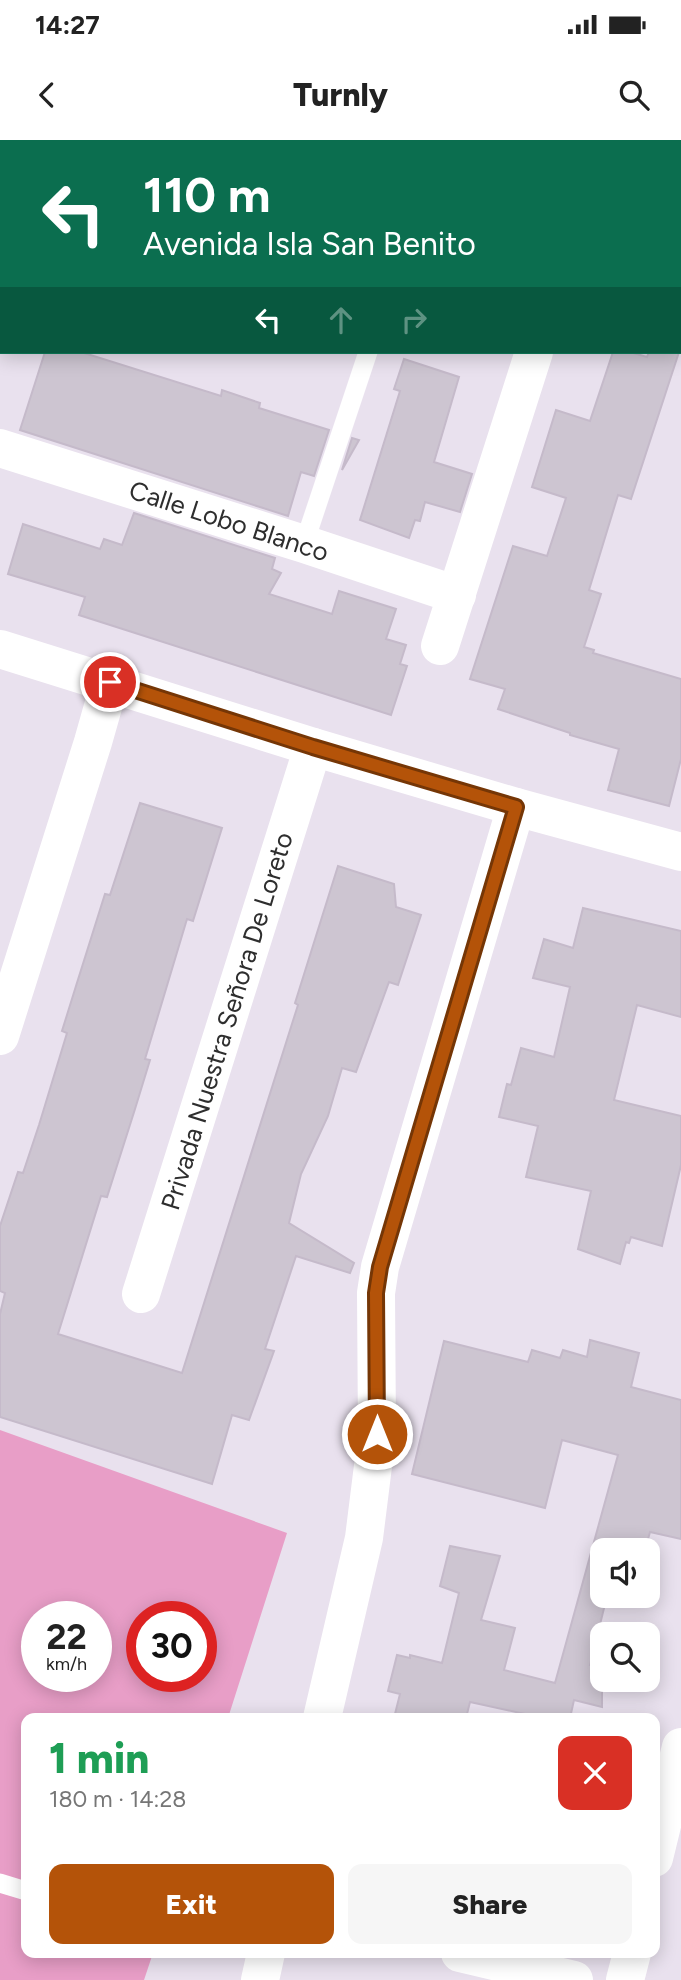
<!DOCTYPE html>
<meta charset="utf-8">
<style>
body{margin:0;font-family:Figtree,sans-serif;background:#f6f6f6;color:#222;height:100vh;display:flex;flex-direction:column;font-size:26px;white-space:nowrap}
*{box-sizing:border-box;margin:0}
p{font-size:23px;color:#767676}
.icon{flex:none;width:38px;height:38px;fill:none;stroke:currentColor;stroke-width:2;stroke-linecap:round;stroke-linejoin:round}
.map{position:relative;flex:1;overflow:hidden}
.sheet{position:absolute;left:21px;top:1573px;width:639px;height:245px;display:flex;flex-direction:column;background:#fff;border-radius:14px;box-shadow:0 4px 18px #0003}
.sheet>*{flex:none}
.hud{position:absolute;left:0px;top:0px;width:682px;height:214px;box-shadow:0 4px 18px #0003;background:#0b6e4f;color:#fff;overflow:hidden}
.buttons{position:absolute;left:590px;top:1398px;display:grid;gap:14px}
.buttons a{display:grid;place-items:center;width:70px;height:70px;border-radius:14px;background:#fff;box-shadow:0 4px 18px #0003;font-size:35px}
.speed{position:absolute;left:21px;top:1461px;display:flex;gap:14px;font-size:35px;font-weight:700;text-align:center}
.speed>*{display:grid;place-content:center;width:91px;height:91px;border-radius:50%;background:#fff;box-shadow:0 4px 18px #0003;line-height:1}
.speed small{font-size:18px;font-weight:400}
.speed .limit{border:10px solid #d22;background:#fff;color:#111}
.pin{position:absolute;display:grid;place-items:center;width:60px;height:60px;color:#fff;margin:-30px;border:4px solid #fff;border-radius:50%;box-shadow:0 2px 7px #0007}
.me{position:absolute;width:77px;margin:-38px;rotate:0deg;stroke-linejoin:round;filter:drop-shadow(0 0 5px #0008)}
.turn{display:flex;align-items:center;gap:24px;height:147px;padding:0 28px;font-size:32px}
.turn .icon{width:91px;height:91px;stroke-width:2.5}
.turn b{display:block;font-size:49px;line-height:60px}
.lanes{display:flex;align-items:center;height:66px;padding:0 28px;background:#0003;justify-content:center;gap:35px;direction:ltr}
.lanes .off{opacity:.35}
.round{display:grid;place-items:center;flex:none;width:74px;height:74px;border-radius:14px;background:#f6f6f6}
.headline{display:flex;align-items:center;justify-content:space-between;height:119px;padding:0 28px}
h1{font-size:42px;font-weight:800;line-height:52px;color:#1e9e55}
.cta{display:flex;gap:14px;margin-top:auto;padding:14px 28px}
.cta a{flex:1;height:80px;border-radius:14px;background:#b45309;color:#fff;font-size:28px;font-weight:800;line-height:80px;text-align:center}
.cta a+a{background:#f6f6f6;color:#222}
.status{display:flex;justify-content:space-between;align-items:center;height:49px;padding:0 35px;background:#fff;direction:ltr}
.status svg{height:19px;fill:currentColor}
header{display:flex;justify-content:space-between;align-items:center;height:91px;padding:0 28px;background:#fff;font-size:32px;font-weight:800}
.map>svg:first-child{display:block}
.pitch{fill:#e89ec7;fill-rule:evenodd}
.building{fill:#cdc5d1;stroke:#c5baca;stroke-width:2}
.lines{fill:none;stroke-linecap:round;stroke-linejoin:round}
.lane{stroke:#fff;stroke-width:19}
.street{stroke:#fff;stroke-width:38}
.secondary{stroke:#fff;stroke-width:38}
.route-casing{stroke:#753606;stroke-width:18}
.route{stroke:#b45309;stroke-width:12}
.labels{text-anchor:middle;stroke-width:6;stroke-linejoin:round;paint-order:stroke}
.street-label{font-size:26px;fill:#2e2e2e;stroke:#fff}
</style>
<div class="status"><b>14:27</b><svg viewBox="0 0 49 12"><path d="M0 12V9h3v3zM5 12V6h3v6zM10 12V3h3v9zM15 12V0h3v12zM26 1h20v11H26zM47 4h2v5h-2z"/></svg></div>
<header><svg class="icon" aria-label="back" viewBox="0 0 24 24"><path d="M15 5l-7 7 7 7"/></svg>Turnly<svg class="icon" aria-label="search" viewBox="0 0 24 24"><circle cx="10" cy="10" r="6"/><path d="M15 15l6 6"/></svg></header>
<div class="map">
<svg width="681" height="1840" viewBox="0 0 681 1840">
<rect width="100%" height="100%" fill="#e9e1ee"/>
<!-- pitch -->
<path class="pitch" d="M 0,1290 L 287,1393 L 228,1578 L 26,1578 L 26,1813 L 153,1813 L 144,1840 L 0,1840 ZM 37,1477 L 96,1477 L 96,1536 L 37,1536 ZM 142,1477 L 201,1477 L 201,1536 L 142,1536 Z"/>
<!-- building -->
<g class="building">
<path d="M 45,212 L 81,212 L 221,256 L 222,250 L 260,263 L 259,268 L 329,290 L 314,336 L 301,332 L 288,376 L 20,290 Z"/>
<path d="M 613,212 L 630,212 L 647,217 L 649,212 L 679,212 L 631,359 L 618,355 L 589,450 L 601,454 L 584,507 L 594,510 L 593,513 L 681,539 L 681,619 L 669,666 L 608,650 L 619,609 L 570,595 L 570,593 L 498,569 L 505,549 L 470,539 L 513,406 L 547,416 L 566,358 L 532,347 L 556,270 L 590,281 Z"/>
<path d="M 404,219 L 459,237 L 434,322 L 472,334 L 460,372 L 425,362 L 420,381 L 415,380 L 409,398 L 360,380 L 400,251 L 394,249 Z"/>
<path d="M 352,298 L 359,300 L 342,330 Z"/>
<path d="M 134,373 L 275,418 L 272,429 L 281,433 L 269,454 L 332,474 L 339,451 L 396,469 L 386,499 L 406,505 L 400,524 L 407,526 L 391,575 L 79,475 L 85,457 L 8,434 L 23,384 L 100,409 L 104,399 L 122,405 Z"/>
<path d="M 140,663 L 222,688 L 193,781 L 187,779 L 145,919 L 150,920 L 135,969 L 107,1057 L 101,1056 L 58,1194 L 182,1233 L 291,887 L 298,865 L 295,863 L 338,726 L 394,744 L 396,767 L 421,775 L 398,845 L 389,842 L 356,932 L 342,928 L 328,976 L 301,1034 L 289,1083 L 354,1123 L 350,1133 L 296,1116 L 265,1209 L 274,1211 L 249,1280 L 232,1275 L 212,1344 L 0,1277 L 0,1174 L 5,1153 L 0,1151 L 0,1086 L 18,1032 L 23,1033 L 39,985 L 67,893 L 62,891 L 76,846 L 105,754 L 110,755 Z"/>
<path d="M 583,768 L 681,791 L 681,877 L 637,865 L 614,960 L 681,976 L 681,1025 L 662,1106 L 631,1097 L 629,1103 L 626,1102 L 620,1124 L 578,1109 L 591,1051 L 526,1037 L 538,986 L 499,977 L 507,944 L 511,945 L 521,908 L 554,917 L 570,847 L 533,838 L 544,799 L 573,808 Z"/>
<path d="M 590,1200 L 639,1213 L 631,1247 L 681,1260 L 681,1399 L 650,1392 L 645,1410 L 602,1410 L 602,1456 L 607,1456 L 590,1525 L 602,1528 L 602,1567 L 574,1560 L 570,1578 L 543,1578 L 470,1562 L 466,1578 L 412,1578 L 395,1574 L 400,1554 L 388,1551 L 397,1515 L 410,1518 L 410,1515 L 442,1523 L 459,1453 L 440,1446 L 450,1406 L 500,1416 L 481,1480 L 515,1488 L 504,1530 L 555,1543 L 618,1315 L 562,1300 L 545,1368 L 412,1334 L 444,1201 L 528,1222 L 532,1210 L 560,1218 L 563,1210 L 587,1217 Z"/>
</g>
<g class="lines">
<!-- lane -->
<g class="lane">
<path d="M 304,404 L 368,212"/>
<path d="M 0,1743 L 26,1751"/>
</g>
<!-- street -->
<g class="street">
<path d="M 380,0 L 386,2"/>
<path d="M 599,2 L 600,0"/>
<path d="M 0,15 L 2,15"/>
<path d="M 0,308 L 304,404 L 457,455"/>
<path d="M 440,506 L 534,212"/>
<path d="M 0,896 L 93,602 L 110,542"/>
<path d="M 141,1154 L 313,607"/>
<path d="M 322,1578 L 364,1398 L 377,1294 L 376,1153 L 380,1127 L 516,667"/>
<path d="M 654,1718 L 681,1607"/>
<path d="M 460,1813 L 574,1840"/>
<path d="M 260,1840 L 266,1813"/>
<path d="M 625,1840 L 632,1813"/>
</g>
<!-- secondary -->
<g class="secondary">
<path d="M 25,2 L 26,0"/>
<path d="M 0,81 L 2,76"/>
<path d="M 0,509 L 313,607 L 516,667 L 681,712"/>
</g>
</g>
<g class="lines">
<!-- route casing -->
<g class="route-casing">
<path id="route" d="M 110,542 L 313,607 L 516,667 L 380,1127 L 376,1153 L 377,1294"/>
</g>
<!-- route -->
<use href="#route" class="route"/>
</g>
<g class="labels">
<!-- street labels -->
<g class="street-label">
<text transform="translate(229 381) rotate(18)" y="9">Calle Lobo Blanco</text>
<text transform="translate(227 881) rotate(-73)" y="9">Privada Nuestra Señora De Loreto</text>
</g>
</g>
</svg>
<div class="buttons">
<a><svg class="icon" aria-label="sound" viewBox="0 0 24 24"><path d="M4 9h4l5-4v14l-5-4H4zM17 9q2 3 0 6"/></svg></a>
<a><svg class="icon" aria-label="search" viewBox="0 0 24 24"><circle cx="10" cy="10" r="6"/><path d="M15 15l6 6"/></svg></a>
</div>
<div class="speed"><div>22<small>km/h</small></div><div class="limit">30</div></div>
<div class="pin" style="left:110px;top:542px;background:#d93025"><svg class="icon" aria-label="arrive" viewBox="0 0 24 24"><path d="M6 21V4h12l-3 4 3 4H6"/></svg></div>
<svg class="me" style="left:377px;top:1294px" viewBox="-20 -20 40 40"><circle r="17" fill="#b45309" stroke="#fff" stroke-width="3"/><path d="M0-11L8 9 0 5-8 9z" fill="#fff"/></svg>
<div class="hud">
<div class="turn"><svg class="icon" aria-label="left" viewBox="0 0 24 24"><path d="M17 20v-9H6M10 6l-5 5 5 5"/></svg><div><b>110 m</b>Avenida Isla San Benito</div></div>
<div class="lanes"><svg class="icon" aria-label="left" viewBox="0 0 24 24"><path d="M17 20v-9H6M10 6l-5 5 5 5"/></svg><svg class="icon off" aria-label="ahead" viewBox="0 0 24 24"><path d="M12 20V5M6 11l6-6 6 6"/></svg><svg class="icon off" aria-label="right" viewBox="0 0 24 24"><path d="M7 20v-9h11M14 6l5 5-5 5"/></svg></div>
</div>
<section class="sheet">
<div class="headline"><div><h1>1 min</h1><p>180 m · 14:28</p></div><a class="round" style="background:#d93025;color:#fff"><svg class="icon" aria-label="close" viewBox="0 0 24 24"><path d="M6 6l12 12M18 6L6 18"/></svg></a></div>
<div class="cta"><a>Exit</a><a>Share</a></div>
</section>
</div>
